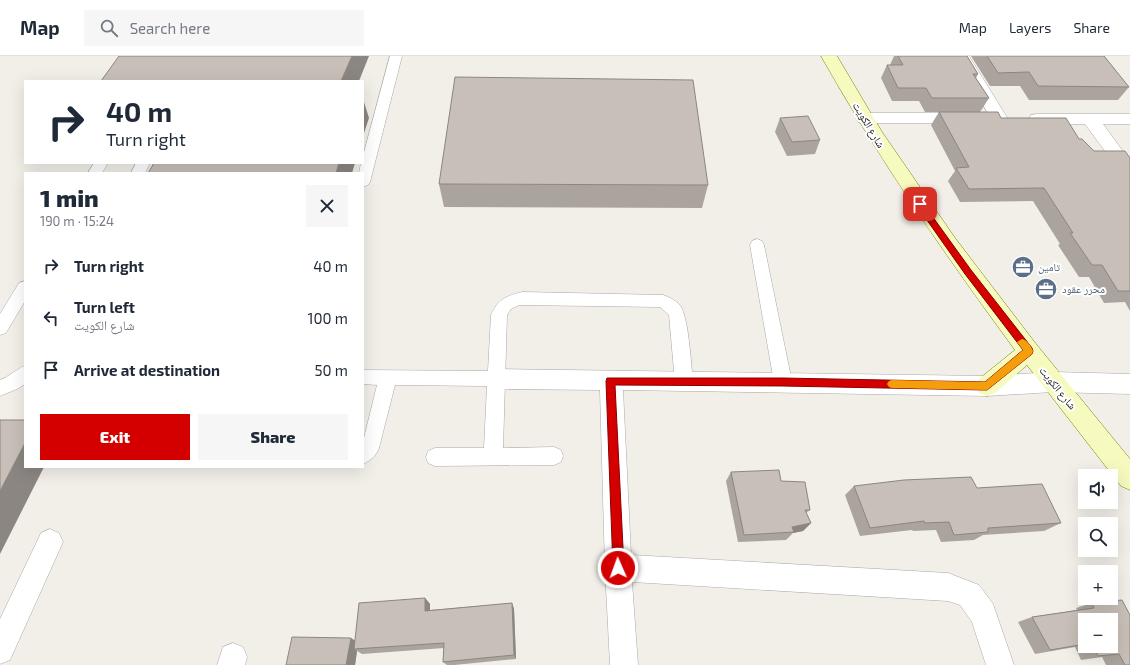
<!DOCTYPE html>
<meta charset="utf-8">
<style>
body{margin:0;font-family:"Exo 2","Noto Naskh Arabic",sans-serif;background:#f6f6f7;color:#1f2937;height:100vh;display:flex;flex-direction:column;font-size:15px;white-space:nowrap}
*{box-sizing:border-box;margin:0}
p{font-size:13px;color:#747a83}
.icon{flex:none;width:22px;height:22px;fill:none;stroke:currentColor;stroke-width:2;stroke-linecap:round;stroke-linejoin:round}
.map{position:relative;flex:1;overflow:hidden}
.sheet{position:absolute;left:24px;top:116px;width:340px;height:296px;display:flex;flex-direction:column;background:#fff;border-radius:0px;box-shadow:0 4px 16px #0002}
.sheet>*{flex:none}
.guide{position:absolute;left:24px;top:24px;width:340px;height:84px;border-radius:0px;box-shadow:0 4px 16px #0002;background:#fff;color:#1f2937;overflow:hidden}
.tools{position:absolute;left:1078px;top:413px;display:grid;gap:8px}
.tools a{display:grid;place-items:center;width:40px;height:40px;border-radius:0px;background:#fff;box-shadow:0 4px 16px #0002;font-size:20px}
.pin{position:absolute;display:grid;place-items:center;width:34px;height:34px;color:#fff;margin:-17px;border-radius:8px;box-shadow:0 2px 6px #0006}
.me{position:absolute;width:44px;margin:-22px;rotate:358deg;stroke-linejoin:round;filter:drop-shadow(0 0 3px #0008)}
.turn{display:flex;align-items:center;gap:14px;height:84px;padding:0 16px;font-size:18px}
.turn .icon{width:52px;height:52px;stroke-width:2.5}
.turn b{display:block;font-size:28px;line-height:34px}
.round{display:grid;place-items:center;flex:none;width:42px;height:42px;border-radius:0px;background:#f6f6f7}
.summary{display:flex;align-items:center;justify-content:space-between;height:68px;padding:0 16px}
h1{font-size:24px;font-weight:800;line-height:30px}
.action{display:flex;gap:8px;margin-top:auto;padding:8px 16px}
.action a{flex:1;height:46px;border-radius:0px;background:#d40000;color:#fff;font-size:16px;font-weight:800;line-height:46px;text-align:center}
.action a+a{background:#f6f6f7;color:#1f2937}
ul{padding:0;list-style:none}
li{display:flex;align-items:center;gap:12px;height:52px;padding:0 16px}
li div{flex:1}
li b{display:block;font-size:15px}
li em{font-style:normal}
header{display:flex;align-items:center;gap:24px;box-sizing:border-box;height:56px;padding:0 20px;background:#fff;border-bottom:1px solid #e0e1e3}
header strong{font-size:19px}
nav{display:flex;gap:22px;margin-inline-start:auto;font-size:14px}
.search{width:280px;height:36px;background:#f6f6f7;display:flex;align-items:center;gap:10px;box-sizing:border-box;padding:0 14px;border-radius:0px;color:#747a83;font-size:15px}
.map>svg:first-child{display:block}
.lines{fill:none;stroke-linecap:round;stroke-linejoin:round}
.lane-casing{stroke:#a9a9a9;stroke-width:1}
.street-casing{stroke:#a9a9a9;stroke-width:1}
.secondary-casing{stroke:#707d05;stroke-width:1}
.lane{fill:#fff;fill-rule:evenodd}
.street{fill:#fff;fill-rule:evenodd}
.secondary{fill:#f7fabf;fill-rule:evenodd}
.wall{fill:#aba49e;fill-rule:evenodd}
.shaded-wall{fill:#8b8681}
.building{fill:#c7bfb8;stroke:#8b8681}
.route{fill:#d40000;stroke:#8a0000}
.slow{fill:#f59e0b}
.labels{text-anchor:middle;stroke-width:4;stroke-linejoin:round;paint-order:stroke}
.street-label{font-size:11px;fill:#222;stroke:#fff}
.service-label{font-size:11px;fill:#4e5e75;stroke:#fff;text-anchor:start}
</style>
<header>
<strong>Map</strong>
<div class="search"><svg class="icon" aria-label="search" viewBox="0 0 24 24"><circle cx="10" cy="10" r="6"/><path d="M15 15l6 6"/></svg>Search here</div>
<nav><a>Map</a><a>Layers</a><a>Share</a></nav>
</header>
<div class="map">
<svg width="1130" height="609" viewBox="0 0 1130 609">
<rect width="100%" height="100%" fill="#f2efe9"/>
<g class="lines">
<!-- lane casing -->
<g class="lane-casing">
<g id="lane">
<path d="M 390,0 L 402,0 L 370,126 L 368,129 L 363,131 L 363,117 L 359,117 L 361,107 L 363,107 L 363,100 Z"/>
<path d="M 94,107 L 108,107 L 102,117 L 88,117 Z"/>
<path d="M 136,107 L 150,107 L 145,117 L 131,117 Z"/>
<path d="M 757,183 L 762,185 L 764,189 L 792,326 L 789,331 L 783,333 L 777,331 L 774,326 L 750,189 L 752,185 Z"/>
<path d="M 25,225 L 25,245 L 6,277 L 0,279 L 0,258 L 19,227 Z"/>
<path d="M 523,236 L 663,239 C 669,241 675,244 679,248 C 689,259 691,310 693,326 L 690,331 L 684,333 L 678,331 L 675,326 L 669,259 L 660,251 L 519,249 L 511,253 L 507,259 L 503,392 L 554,391 L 561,394 L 563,400 L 561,406 L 554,409 L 435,410 L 428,407 L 426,401 L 428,395 L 435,392 L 484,392 L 487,330 L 395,329 L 379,392 C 376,400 371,404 363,408 L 363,386 L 377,329 L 363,328 L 363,314 L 488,315 L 491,259 C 497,244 507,239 523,236 Z"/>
<path d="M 25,310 L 25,328 L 17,333 L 0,340 L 0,324 C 9,321 16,313 25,310 Z"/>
</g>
</g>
<!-- street casing -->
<g class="street-casing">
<g id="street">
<path d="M 953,0 L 969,0 L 1008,63 L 1006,67 L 1000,68 L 994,67 Z"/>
<path d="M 864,57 L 965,57 L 971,58 L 973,62 L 971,66 L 965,67 L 864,67 L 858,66 L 856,62 L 858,58 Z"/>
<path d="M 1037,58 L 1130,58 L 1130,68 L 1103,68 L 1130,105 L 1130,123 L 1124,121 L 1085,68 L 1037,68 L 1031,67 L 1029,63 L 1031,59 Z"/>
<path d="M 496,313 L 987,320 L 1053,316 L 1130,318 L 1130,338 L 1053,336 L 987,340 L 623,334 L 631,499 L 948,517 L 979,529 L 993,548 L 1014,609 L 986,609 L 972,566 L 960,549 L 948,545 L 632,526 L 638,609 L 610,609 L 605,512 L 600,334 L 496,333 L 488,330 L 485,323 L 488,316 Z"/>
<path d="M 50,473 L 59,477 L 63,486 L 10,604 L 0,608 L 0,563 L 41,477 Z"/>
<path d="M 233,587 L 243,591 L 247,601 L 245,609 L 217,609 L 223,591 Z"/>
</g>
</g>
<!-- secondary casing -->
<g class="secondary-casing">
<path id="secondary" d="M 821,0 L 837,0 L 882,76 L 955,182 L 1036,288 L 1130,403 L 1130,434 L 1121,430 L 1027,309 L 995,337 L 987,340 L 979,337 L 976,330 L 979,323 L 1015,294 C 945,199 879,103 821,0 Z"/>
</g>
<!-- lane -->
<use href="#lane" class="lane"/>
<!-- street -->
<use href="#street" class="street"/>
<!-- secondary -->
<use href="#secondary" class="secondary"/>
</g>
<!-- wall -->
<g class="wall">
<path d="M 894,0 L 967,0 L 978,18 L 976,22 L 989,42 L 980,56 L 925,56 L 919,45 L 892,45 L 881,22 L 887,9 L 890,9 Z"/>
<path d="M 971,0 L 1104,0 L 1129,31 L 1118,44 L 1029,44 L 1020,30 L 990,30 Z"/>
<path d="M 939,56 L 1001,62 L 1079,83 L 1094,95 L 1130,102 L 1130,255 L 1125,246 L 1104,247 L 1089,221 L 1079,221 L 1058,189 L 1060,188 L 1033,145 L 960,146 L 948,125 L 955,115 L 931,69 Z"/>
<path d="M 780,62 L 820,84 L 815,98 L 787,100 L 775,76 Z"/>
<path d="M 439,128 L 708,129 L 702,152 L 444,151 Z"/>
<path d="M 731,416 L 781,425 L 810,454 L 806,457 L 811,467 L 803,475 L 793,477 L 786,484 L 738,486 L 726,425 Z"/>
<path d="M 854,430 L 977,432 L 1061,467 L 1044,475 L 983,479 L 974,484 L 941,486 L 936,474 L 913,475 L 912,474 L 860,480 L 845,439 Z"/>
<path d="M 425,542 L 430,548 L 430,554 L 512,547 L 514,553 L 516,603 L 454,609 L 447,609 L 443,606 L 444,592 L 362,598 L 357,595 L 355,609 L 286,609 L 355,585 Z"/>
<path d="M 1092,547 L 1130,609 L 1106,609 L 1102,601 L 1081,604 L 1075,591 L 1035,598 L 1018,566 L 1032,561 L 1077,554 L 1076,552 ZM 1085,564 L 1111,590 L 1085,590 Z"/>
</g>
<!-- shaded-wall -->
<g class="shaded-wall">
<path d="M 352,0 L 369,0 L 359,25 L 341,25 Z"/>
<path d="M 363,43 L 369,62 L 363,80 Z"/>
<path d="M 339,107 L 355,107 L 352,117 L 336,117 Z"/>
<path d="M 25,387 L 25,411 L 44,411 L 0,498 L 0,435 Z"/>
<path d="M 811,467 L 803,475 L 793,477 L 792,471 Z"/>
<path d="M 425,542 L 430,548 L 430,560 L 425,555 Z"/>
<path d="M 512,547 L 514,553 L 516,603 L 514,599 Z"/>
<path d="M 351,582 L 359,587 L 354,593 L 357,595 L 355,609 L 346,609 Z"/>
</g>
<!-- building -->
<g class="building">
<path d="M 119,0 L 352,0 L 341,25 L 101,25 Z"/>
<path d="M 898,0 L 967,0 L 978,18 L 973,18 L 989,42 L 932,42 L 926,32 L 898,32 L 887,9 L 903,9 Z"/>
<path d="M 987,0 L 1104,0 L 1129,31 L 1038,30 L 1029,16 L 998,17 Z"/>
<path d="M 455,21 L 693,24 L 708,129 L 439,128 Z"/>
<path d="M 939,56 L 998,56 L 1001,62 L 1066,62 L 1079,83 L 1082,83 L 1094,95 L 1125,95 L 1130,102 L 1130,235 L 1118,235 L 1102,209 L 1092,209 L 1070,177 L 1073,177 L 1044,132 L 969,133 L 956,112 L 969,111 Z"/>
<path d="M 808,60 L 820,84 L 792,86 L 780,62 Z"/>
<path d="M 154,107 L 339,107 L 336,117 L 148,117 Z"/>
<path d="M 0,364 L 25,364 L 25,387 L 0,435 Z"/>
<path d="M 779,414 L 781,425 L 805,426 L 810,454 L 805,454 L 811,467 L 792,471 L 794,476 L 744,479 L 731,416 Z"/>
<path d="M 971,421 L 977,432 L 1042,428 L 1061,467 L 988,472 L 988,476 L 954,479 L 949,466 L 925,467 L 924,465 L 870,472 L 854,430 L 904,424 Z"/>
<path d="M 425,542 L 425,555 L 512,547 L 514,599 L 443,606 L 444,587 L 354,593 L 359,547 Z"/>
<path d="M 1122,544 L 1130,559 L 1130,609 L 1125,609 L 1119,598 L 1098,600 L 1093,590 L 1111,590 L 1111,564 L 1085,564 L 1085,588 L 1050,594 L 1032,561 L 1094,552 L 1092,547 Z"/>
<path d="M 292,581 L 351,582 L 346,609 L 286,609 Z"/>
</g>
<!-- route -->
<path class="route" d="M 917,146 L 922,146 L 971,214 L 1032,292 L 1033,295 L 1032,298 L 987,334 L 783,330 L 615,329 L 624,512 L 622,516 L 618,517 L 614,516 L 613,512 L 606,325 L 607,322 L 783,322 L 985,326 L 1023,294 L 965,218 L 917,150 Z"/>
<!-- slow -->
<path class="slow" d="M 1022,283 C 1027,284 1031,290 1033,295 L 1032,298 L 987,334 L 892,332 L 889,331 L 887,328 L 889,325 L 892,324 L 985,326 L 1023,294 L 1017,286 Z"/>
<!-- icons -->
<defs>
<g id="office-disc" transform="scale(1.15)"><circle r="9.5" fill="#5c6f8a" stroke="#fff"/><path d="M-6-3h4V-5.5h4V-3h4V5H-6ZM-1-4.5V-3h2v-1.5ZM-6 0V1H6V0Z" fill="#fff"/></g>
</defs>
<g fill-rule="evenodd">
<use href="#office-disc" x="1023" y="211"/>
<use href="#office-disc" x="1046" y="233"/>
</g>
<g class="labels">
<!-- street labels -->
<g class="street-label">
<text transform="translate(869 69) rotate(59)" y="4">شارع الكويت</text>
<text transform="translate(1058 332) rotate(51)" y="4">شارع الكويت</text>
</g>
<!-- service labels -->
<g class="service-label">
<text x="1038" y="215">تامين</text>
<text x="1062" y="237">محرر عقود</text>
</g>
</g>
</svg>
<div class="tools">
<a><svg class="icon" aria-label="sound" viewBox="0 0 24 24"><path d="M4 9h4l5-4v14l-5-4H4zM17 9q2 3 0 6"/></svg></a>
<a><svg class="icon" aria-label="search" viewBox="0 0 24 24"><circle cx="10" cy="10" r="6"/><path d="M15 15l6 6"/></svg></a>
<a>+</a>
<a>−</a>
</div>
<div class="pin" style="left:920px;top:148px;background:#d93025"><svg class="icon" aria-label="arrive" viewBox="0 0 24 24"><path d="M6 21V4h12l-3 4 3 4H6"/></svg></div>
<svg class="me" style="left:618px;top:512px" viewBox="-20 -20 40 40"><circle r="17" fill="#d40000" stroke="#fff" stroke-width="3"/><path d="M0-11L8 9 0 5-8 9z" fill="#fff"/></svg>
<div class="guide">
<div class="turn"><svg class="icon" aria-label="right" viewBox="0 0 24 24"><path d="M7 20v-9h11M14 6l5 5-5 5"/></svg><div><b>40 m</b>Turn right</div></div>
</div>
<section class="sheet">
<div class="summary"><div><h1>1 min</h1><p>190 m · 15:24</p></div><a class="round"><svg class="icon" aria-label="close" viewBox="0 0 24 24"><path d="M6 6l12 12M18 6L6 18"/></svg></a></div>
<ul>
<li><svg class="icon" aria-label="right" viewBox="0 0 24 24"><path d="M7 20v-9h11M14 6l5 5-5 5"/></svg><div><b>Turn right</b></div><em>40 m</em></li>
<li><svg class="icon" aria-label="left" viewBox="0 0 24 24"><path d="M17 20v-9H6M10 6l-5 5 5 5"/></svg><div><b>Turn left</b><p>شارع الكويت</p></div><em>100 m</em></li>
<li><svg class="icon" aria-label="arrive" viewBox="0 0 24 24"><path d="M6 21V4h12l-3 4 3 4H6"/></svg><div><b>Arrive at destination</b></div><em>50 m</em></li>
</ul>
<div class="action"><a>Exit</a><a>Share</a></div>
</section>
</div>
